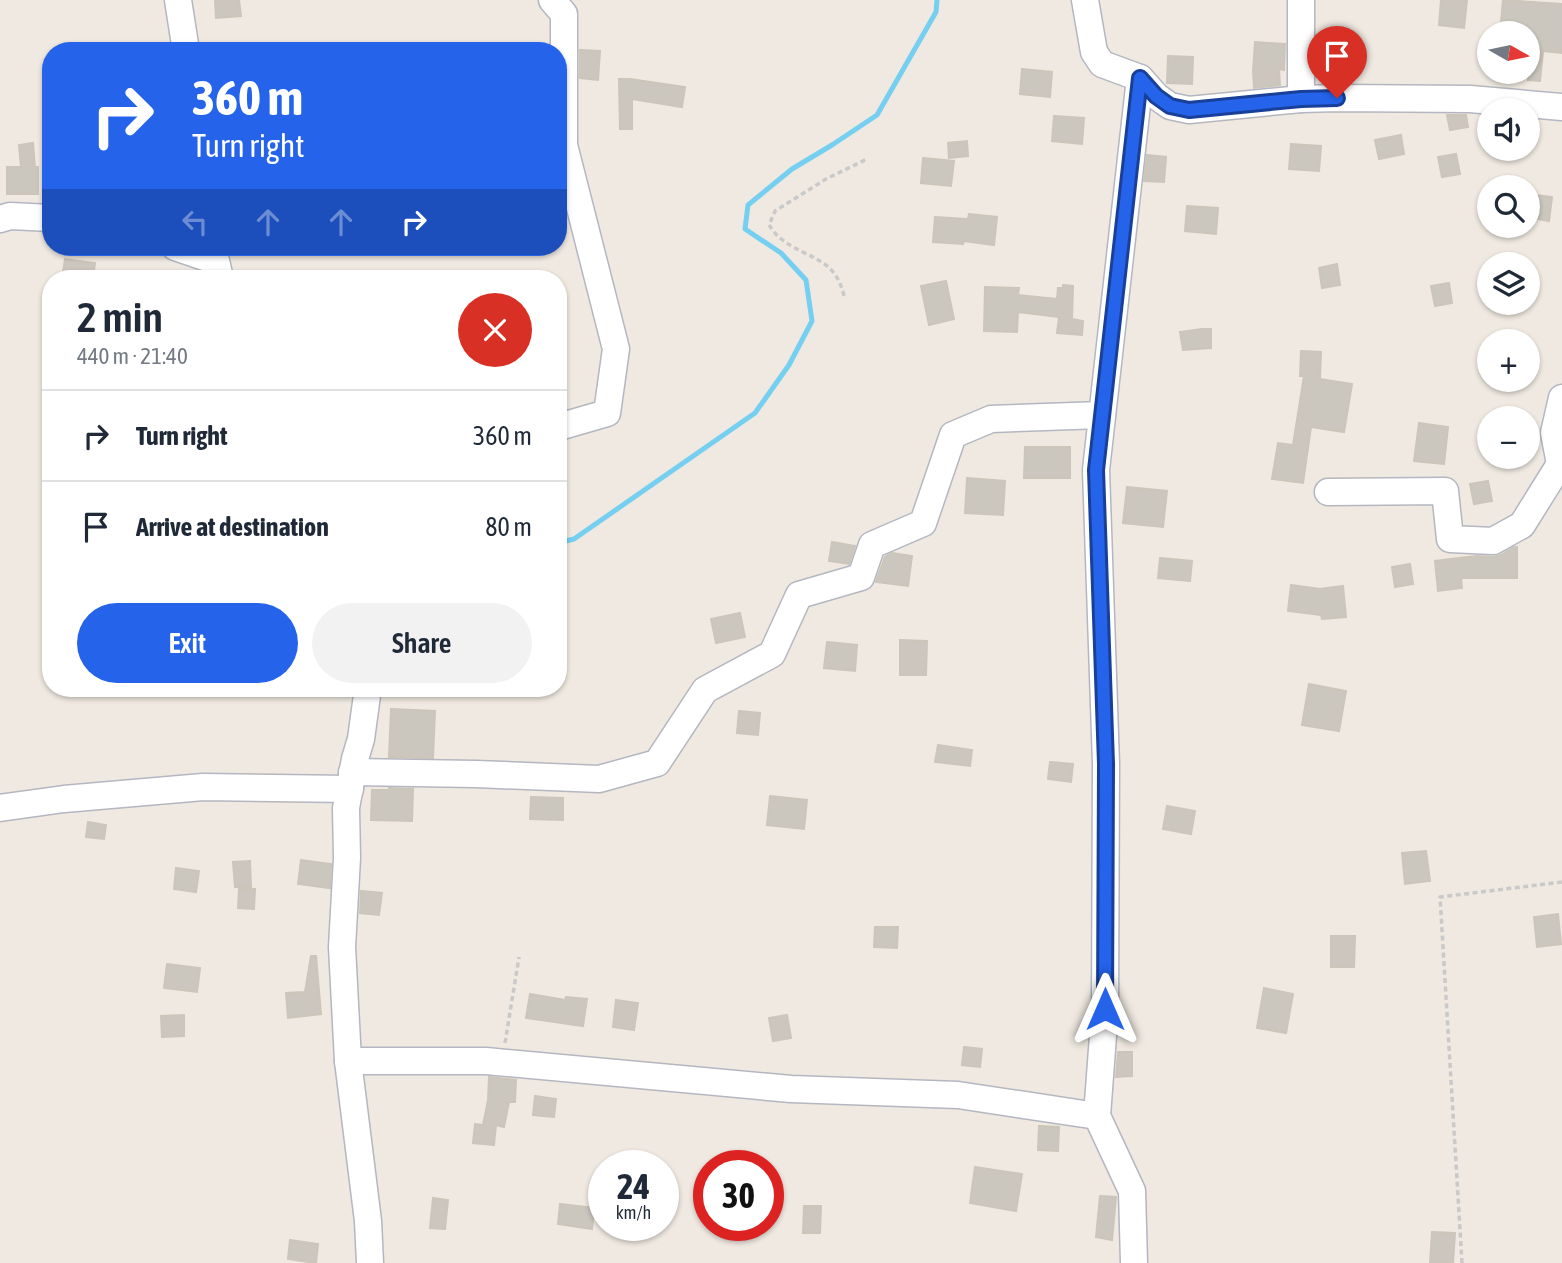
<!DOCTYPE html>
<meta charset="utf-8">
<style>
body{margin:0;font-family:"Asap Condensed",sans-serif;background:#f2f2f3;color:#1f2937;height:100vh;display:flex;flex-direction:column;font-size:26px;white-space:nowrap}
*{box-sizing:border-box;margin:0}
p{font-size:23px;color:#747a83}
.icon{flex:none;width:38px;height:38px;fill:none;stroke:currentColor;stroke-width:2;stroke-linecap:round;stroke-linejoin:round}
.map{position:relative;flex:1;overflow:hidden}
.sheet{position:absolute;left:42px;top:270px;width:525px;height:427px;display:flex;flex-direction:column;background:#fff;border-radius:28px;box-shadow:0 2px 5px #0004}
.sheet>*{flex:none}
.banner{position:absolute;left:42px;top:42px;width:525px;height:214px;border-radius:28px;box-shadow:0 2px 5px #0004;background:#2563eb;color:#fff;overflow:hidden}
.needle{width:46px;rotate:99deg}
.controls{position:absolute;left:1477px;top:21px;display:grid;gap:14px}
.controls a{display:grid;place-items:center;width:63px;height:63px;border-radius:50%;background:#fff;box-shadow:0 2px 5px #0004;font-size:35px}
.speed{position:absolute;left:588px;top:1150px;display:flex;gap:14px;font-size:35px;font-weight:700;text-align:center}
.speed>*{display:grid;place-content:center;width:91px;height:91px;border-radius:50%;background:#fff;box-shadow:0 2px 5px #0004;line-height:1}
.speed small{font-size:18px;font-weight:400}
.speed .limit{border:10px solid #d22;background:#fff;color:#111}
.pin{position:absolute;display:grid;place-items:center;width:60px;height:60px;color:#fff;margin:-72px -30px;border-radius:50% 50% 50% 0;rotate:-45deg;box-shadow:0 0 7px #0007}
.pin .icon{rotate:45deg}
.me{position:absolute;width:77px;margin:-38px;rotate:0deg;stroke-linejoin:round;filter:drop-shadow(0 0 5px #0008)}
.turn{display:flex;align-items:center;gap:24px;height:147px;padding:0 35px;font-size:32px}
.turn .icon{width:91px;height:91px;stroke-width:2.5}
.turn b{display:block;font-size:49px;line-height:60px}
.lanes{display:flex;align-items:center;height:66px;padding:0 35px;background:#0003;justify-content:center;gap:35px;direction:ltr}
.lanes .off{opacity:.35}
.round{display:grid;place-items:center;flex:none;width:74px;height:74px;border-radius:37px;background:#f2f2f3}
.headline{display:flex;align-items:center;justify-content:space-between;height:119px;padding:0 35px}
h1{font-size:42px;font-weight:600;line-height:52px}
.cta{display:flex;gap:14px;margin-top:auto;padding:14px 35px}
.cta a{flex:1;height:80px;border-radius:42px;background:#2563eb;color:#fff;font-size:28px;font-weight:600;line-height:80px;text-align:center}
.cta a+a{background:#f2f2f3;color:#1f2937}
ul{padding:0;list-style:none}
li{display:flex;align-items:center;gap:21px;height:91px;padding:0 35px;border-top:2px solid #e0e1e3}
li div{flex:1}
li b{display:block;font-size:26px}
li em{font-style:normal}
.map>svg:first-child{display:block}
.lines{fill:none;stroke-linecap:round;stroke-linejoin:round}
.stream{stroke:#75cff0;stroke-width:5}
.building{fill:#cbc7bf;stroke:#cbc5ba;stroke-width:2}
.minor-casing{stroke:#b4b7c1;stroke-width:29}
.path{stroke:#c9c9c9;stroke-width:3.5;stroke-dasharray:5 3.5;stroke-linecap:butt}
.minor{stroke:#fff;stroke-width:26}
.route-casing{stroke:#184099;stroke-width:18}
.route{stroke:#2563eb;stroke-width:12}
</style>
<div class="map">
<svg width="1562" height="1263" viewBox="0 0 1562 1263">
<rect width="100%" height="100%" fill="#efe9e1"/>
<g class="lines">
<!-- stream -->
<path class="stream" d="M 558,543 L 574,539 L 755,413 L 789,365 L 812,321 L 806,280 L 781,253 L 745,229 L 748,205 L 792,169 L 832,145 L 877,115 L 936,12 L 937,0"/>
</g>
<!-- building -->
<g class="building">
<path d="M 215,0 L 239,0 L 241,16 L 216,18 Z"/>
<path d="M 1441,0 L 1467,0 L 1464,28 L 1439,25 Z"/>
<path d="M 1503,0 L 1562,4 L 1562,53 L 1543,51 L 1540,81 L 1528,80 L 1528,33 L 1500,33 Z"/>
<path d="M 1255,42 L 1285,44 L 1284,70 L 1279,69 L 1280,85 L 1254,88 L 1253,71 Z"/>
<path d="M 580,50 L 600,51 L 598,80 L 580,78 Z"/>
<path d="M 1168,56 L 1193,57 L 1192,84 L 1167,83 Z"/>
<path d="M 1022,69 L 1052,72 L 1050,97 L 1020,94 Z"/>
<path d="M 619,79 L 630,79 L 685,87 L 682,107 L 632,99 L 632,129 L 620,129 Z"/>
<path d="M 1447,115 L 1466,115 L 1468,127 L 1450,130 Z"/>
<path d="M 1054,116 L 1084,118 L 1082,144 L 1052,141 Z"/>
<path d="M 1401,135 L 1404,154 L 1379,159 L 1375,140 Z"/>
<path d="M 967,141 L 968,156 L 949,158 L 948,143 Z"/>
<path d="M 33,143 L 35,167 L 38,167 L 38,194 L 7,194 L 7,167 L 21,167 L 19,145 Z"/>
<path d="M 1291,144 L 1321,146 L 1319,171 L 1289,169 Z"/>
<path d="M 1456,154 L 1460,174 L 1442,177 L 1438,157 Z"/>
<path d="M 1147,155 L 1166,157 L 1164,182 L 1144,181 Z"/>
<path d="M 923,158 L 954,161 L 951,186 L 921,183 Z"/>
<path d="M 1536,195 L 1552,197 L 1549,221 L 1532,218 Z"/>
<path d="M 1187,206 L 1218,208 L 1216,234 L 1185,231 Z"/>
<path d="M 969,214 L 997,217 L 994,245 L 964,241 L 963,244 L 933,242 L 935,217 L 968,219 Z"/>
<path d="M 65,259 L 95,263 L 93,278 L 62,278 Z"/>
<path d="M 1337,264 L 1340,285 L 1322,288 L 1319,268 Z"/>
<path d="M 946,281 L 954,319 L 929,325 L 921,286 Z"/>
<path d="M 1449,283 L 1452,303 L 1435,306 L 1431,286 Z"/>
<path d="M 1063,285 L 1073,286 L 1072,319 L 1083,321 L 1082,335 L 1057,333 L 1059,317 L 1018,312 L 1017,332 L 984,331 L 985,287 L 1019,288 L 1018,295 L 1057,299 L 1058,288 L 1063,288 Z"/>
<path d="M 1202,329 L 1211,329 L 1211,348 L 1183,350 L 1180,332 Z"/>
<path d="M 1301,351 L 1321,352 L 1320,379 L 1352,384 L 1344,432 L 1311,427 L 1303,483 L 1272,479 L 1278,443 L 1293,445 L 1304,376 L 1300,376 Z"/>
<path d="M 1419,423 L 1448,427 L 1444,464 L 1414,461 Z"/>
<path d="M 1025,447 L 1070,447 L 1070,478 L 1024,478 Z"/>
<path d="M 967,478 L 1005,481 L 1003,515 L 965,513 Z"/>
<path d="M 1488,481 L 1492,501 L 1474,504 L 1470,484 Z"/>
<path d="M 1127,487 L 1167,491 L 1163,527 L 1123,523 Z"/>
<path d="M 832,542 L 855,546 L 849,564 L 829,561 Z"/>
<path d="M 1514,547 L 1517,547 L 1517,578 L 1461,578 L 1462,588 L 1438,591 L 1435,561 L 1477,556 L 1493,557 L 1501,555 Z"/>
<path d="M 892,553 L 912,556 L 908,586 L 876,582 L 885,557 Z"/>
<path d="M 1160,558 L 1192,561 L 1190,581 L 1158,578 Z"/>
<path d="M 1410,564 L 1413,584 L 1395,587 L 1392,567 Z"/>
<path d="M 1291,585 L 1320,589 L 1343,586 L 1346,617 L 1322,619 L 1321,615 L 1288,611 Z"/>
<path d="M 740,613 L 745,637 L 716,643 L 711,619 Z"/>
<path d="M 900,640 L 927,641 L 926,675 L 900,675 Z"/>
<path d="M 827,642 L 857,645 L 855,671 L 824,668 Z"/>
<path d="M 1309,684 L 1346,691 L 1339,731 L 1302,725 Z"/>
<path d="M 391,709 L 435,711 L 433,758 L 389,757 Z"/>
<path d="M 739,711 L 760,713 L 758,735 L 737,733 Z"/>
<path d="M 938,745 L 972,750 L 970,766 L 935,762 Z"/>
<path d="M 1050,762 L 1073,764 L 1071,782 L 1048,779 Z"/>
<path d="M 389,788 L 413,789 L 412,821 L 371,820 L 372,790 L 389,790 Z"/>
<path d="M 770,796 L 807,800 L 804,829 L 767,825 Z"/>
<path d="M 531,797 L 563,798 L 563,820 L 530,819 Z"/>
<path d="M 1167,806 L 1195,811 L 1191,834 L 1163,829 Z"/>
<path d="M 88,822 L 106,825 L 104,839 L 86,837 Z"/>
<path d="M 1426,851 L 1430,881 L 1405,884 L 1402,853 Z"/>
<path d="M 301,860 L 331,864 L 330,888 L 298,884 Z"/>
<path d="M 250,861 L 251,887 L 235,887 L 233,862 Z"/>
<path d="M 176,868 L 199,871 L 196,892 L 174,889 Z"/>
<path d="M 239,889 L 255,889 L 254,909 L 238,908 Z"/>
<path d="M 361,891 L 382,893 L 379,915 L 360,913 Z"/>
<path d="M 1558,914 L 1561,944 L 1537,947 L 1534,917 Z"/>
<path d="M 875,927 L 898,927 L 897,948 L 874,947 Z"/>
<path d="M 1331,936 L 1355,936 L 1354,967 L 1331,967 Z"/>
<path d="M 311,956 L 316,956 L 321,1014 L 288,1018 L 286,993 L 305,992 Z"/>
<path d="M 167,964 L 200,968 L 197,992 L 164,988 Z"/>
<path d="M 1264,988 L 1293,994 L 1286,1033 L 1257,1028 Z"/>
<path d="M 530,994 L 565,1000 L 566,997 L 587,999 L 583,1026 L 526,1018 Z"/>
<path d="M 616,1000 L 638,1003 L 634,1030 L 613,1027 Z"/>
<path d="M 184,1015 L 184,1036 L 162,1037 L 161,1016 Z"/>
<path d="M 787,1015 L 791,1038 L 773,1041 L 769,1018 Z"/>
<path d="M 964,1047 L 982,1049 L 980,1067 L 962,1065 Z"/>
<path d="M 1118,1052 L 1132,1052 L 1132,1076 L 1116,1077 Z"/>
<path d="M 489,1077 L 516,1080 L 515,1102 L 509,1102 L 504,1127 L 496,1125 L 494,1145 L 473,1143 L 475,1124 L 483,1125 L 488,1100 Z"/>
<path d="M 535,1096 L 556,1099 L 554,1117 L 533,1115 Z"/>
<path d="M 1039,1126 L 1059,1127 L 1058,1151 L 1038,1150 Z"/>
<path d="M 975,1167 L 1022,1174 L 1016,1211 L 970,1203 Z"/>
<path d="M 1100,1196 L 1116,1197 L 1112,1240 L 1096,1237 Z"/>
<path d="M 433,1198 L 448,1200 L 445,1229 L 430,1228 Z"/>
<path d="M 560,1204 L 594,1208 L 592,1229 L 558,1224 Z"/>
<path d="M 804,1206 L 821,1206 L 820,1233 L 803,1233 Z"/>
<path d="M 1432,1232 L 1455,1233 L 1453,1263 L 1430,1263 Z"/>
<path d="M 290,1240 L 318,1244 L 316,1263 L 288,1259 Z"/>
</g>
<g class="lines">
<!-- minor casing -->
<g class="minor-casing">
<g id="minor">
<path d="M 178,0 L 186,51"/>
<path d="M 552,0 L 564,14 L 564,145 L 616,349 L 607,413 L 562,426 L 558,423"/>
<path d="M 1085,0 L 1094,52 L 1102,64 L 1140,78 L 1156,96 L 1170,106 L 1189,110 L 1301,99 L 1337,98 L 1470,99 L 1562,107"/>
<path d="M 1301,0 L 1301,99"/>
<path d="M 0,219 L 10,216 L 51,218"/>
<path d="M 175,247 L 216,261 L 220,278"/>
<path d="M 1562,398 L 1554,433 L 1560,464 L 1562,466"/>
<path d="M 1328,492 L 1445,491 L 1450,539 L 1493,541 L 1522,525 L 1560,464"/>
<path d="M 368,688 L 361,739 L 355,759 L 346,808 L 347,858 L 342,947 L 348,1061 L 368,1221 L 370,1263"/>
<path d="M 352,772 L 476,774 L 599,779 L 657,763 L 705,690 L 772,654 L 799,595 L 861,577 L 872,545 L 923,523 L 953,435 L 991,419 L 1102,415"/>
<path d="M 0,808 L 64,799 L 203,787 L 350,789"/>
<path d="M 348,1061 L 486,1061 L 791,1089 L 958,1095 L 1097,1116"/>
<path d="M 1134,1263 L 1132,1191 L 1097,1116 L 1105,1009 L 1106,764 L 1096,470 L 1140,78"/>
</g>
</g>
<!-- path -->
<g class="path">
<path d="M 844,296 C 835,256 807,260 780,238 C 776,235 772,229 769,225 L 775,211 L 826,179 L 867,159"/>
<path d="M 505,1043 L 519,957"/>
<path d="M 1462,1263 L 1440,897 L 1562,882"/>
</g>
<!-- minor -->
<use href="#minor" class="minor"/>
</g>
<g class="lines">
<!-- route casing -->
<g class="route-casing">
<path id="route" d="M 1105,1009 L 1106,764 L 1096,470 L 1140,78 L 1156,96 L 1170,106 L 1189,110 L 1301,99 L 1337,98"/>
</g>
<!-- route -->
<use href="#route" class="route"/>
</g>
</svg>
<div class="controls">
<a><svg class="needle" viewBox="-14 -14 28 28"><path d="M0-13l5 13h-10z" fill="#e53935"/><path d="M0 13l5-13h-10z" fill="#747a83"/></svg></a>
<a><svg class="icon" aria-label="sound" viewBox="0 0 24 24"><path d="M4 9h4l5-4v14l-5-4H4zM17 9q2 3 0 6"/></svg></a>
<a><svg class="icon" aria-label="search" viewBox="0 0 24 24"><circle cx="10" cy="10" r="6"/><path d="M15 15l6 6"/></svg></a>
<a><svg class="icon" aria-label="layers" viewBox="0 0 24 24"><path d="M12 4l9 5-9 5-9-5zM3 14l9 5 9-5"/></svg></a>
<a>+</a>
<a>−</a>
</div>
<div class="speed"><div>24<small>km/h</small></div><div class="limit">30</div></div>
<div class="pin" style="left:1337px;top:98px;background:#d93025"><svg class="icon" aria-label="arrive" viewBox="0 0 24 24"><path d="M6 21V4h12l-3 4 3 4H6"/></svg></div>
<svg class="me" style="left:1105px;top:1009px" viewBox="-20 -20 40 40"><path d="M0-17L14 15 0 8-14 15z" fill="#2563eb" stroke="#fff" stroke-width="4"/></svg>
<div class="banner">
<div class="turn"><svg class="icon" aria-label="right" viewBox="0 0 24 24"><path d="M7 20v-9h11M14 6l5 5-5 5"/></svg><div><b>360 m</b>Turn right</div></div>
<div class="lanes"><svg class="icon off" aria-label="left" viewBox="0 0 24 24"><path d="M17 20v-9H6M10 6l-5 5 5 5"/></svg><svg class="icon off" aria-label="ahead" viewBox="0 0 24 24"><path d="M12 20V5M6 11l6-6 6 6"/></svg><svg class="icon off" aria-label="ahead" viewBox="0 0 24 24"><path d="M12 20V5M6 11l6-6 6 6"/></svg><svg class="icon" aria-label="right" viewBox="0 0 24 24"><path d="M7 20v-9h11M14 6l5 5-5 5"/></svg></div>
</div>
<section class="sheet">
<div class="headline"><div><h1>2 min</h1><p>440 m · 21:40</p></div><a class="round" style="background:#d93025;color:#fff"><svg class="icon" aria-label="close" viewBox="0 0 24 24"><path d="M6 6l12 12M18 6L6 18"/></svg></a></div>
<ul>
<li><svg class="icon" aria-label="right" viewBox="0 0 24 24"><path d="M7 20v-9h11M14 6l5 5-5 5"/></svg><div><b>Turn right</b></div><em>360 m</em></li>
<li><svg class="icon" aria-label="arrive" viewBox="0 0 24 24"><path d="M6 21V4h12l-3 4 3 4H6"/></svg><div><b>Arrive at destination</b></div><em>80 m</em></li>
</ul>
<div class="cta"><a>Exit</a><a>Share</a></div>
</section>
</div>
